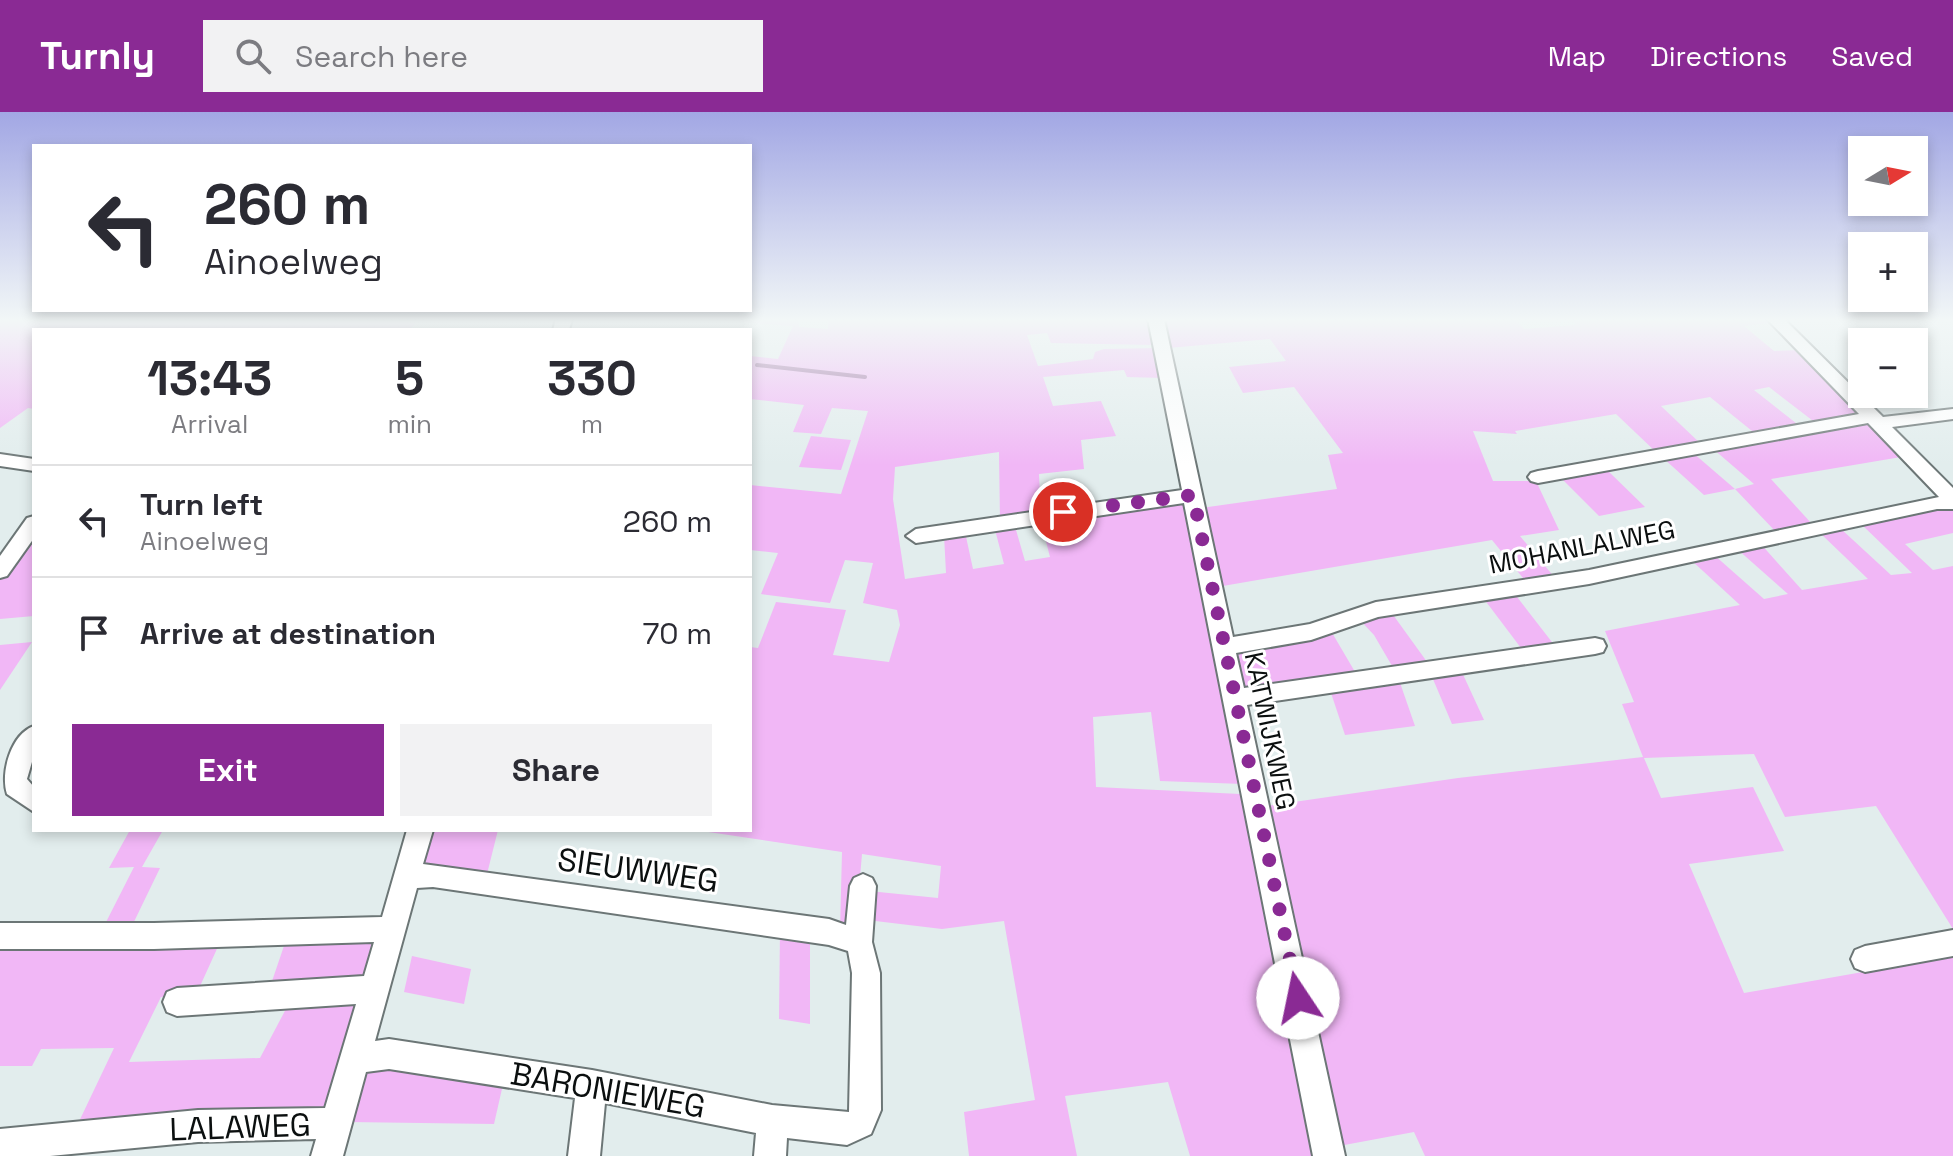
<!DOCTYPE html>
<meta charset="utf-8">
<style>
body{margin:0;font-family:"Space Grotesk",sans-serif;background:#f2f2f3;color:#2b2b33;height:100vh;display:flex;flex-direction:column;font-size:30px;white-space:nowrap}
*{box-sizing:border-box;margin:0}
p{font-size:26px;color:#7c7c81}
.icon{flex:none;width:44px;height:44px;fill:none;stroke:currentColor;stroke-width:2;stroke-linecap:round;stroke-linejoin:round}
.map{position:relative;flex:1;overflow:hidden}
.drawer{position:absolute;left:32px;top:216px;width:720px;height:504px;display:flex;flex-direction:column;background:#fff;border-radius:0px;box-shadow:0 4px 12px #0003}
.drawer>*{flex:none}
.hud{position:absolute;left:32px;top:32px;width:720px;height:168px;border-radius:0px;box-shadow:0 4px 12px #0003;background:#fff;color:#2b2b33;overflow:hidden}
.needle{width:52px;rotate:80deg}
.buttons{position:absolute;left:1848px;top:24px;display:grid;gap:16px}
.buttons a{display:grid;place-items:center;width:80px;height:80px;border-radius:0px;background:#fff;box-shadow:0 4px 12px #0003;font-size:40px}
.pin{position:absolute;display:grid;place-items:center;width:68px;height:68px;color:#fff;margin:-34px;border:4px solid #fff;border-radius:50%;box-shadow:0 2px 8px #0007}
.me{position:absolute;width:88px;margin:-44px;rotate:349deg;stroke-linejoin:round;filter:drop-shadow(0 0 6px #0008)}
.turn{display:flex;align-items:center;gap:28px;height:168px;padding:0 40px;font-size:36px}
.turn .icon{width:104px;height:104px;stroke-width:2.5}
.turn b{display:block;font-size:56px;line-height:68px}
.eta{display:flex;justify-content:space-evenly;align-items:center;height:136px;text-align:center}
.eta b{font-size:48px;font-weight:600;line-height:56px}
.action{display:flex;gap:16px;margin-top:auto;padding:16px 40px}
.action a{flex:1;height:92px;border-radius:0px;background:#8a2a94;color:#fff;font-size:32px;font-weight:600;line-height:92px;text-align:center}
.action a+a{background:#f2f2f3;color:#2b2b33}
ul{padding:0;list-style:none}
li{display:flex;align-items:center;gap:24px;height:112px;padding:0 40px;border-top:2px solid #e1e1e2}
li div{flex:1}
li b{display:block;font-size:30px}
li em{font-style:normal}
header{display:flex;align-items:center;gap:48px;box-sizing:border-box;height:112px;padding:0 40px;background:#8a2a94;color:#fff}
header strong{font-size:38px}
nav{display:flex;gap:44px;margin-inline-start:auto;font-size:28px}
.search{width:560px;height:72px;background:#f2f2f3;display:flex;align-items:center;gap:20px;box-sizing:border-box;padding:0 28px;border-radius:0px;color:#7c7c81;font-size:30px}
.map>svg:first-child{display:block}
.green{fill:#f1b7f6}
.lines{fill:none;stroke-linecap:round;stroke-linejoin:round}
.stream{stroke:#9b6ba1;stroke-width:4}
.minor-casing{stroke:#6c7676;stroke-width:4}
.minor{fill:#fff;fill-rule:evenodd}
.route{stroke:#8a2a94;stroke-width:14;stroke-dasharray:0 25.2}
.labels{text-anchor:middle;stroke-width:6;stroke-linejoin:round;paint-order:stroke}
.street-label{font-size:26px;fill:#0b0f0f;stroke:#fff}
.near-street-label{font-size:32px;fill:#0b0f0f;stroke:#fff}
</style>
<header>
<strong>Turnly</strong>
<div class="search"><svg class="icon" aria-label="search" viewBox="0 0 24 24"><circle cx="10" cy="10" r="6"/><path d="M15 15l6 6"/></svg>Search here</div>
<nav><a>Map</a><a>Directions</a><a>Saved</a></nav>
</header>
<div class="map">
<svg width="1953" height="1044" viewBox="0 0 1953 1044">
<rect width="100%" height="100%" fill="#e2eded"/>
<!-- green -->
<g class="green">
<path d="M 0,207 L 382,207 L 416,211 L 409,218 L 34,218 L 34,297 L 28,296 L 0,316 Z"/>
<path d="M 705,207 L 799,207 L 799,215 L 828,217 L 828,207 L 1151,207 L 1157,233 L 1051,231 L 1047,221 L 1027,223 L 1038,254 L 1093,247 L 1095,240 L 1104,237 L 1158,236 L 1164,266 L 1127,265 L 1124,258 L 1043,265 L 1053,294 L 1101,289 L 1116,324 L 1081,328 L 1084,357 L 1039,362 L 1041,402 L 1000,408 L 999,340 L 895,355 L 893,387 L 905,467 L 946,461 L 944,423 L 965,420 L 973,457 L 1004,452 L 994,414 L 1014,411 L 1025,449 L 1050,445 L 1040,406 L 1185,388 L 1243,672 L 1160,669 L 1151,600 L 1093,605 L 1096,675 L 1240,682 L 1248,689 L 1321,1044 L 1190,1044 L 1168,970 L 1065,984 L 1077,1044 L 969,1044 L 964,1000 L 1035,988 L 1004,809 L 942,817 L 867,808 L 869,779 L 938,786 L 941,754 L 862,742 L 856,812 L 840,818 L 842,740 L 695,718 L 750,718 L 750,535 L 758,536 L 776,490 L 846,498 L 833,543 L 889,550 L 900,513 L 897,498 L 863,491 L 873,451 L 845,448 L 830,491 L 761,482 L 778,441 L 750,438 L 750,373 L 841,382 L 868,299 L 832,296 L 821,322 L 793,320 L 804,293 L 750,287 L 750,244 L 778,247 L 793,214 Z"/>
<path d="M 1187,207 L 1514,207 L 1524,217 L 1576,213 L 1571,207 L 1770,207 L 1774,210 L 1744,214 L 1774,239 L 1803,238 L 1864,302 L 1817,312 L 1769,275 L 1754,278 L 1801,315 L 1757,323 L 1710,285 L 1661,294 L 1701,332 L 1657,341 L 1616,302 L 1515,319 L 1517,322 L 1473,319 L 1493,369 L 1536,369 L 1559,418 L 1520,424 L 1555,466 L 1527,471 L 1492,428 L 1217,475 L 1201,396 L 1337,377 L 1328,343 L 1343,341 L 1294,275 L 1243,281 L 1229,255 L 1286,249 L 1270,227 L 1168,236 L 1163,209 Z"/>
<path d="M 1867,307 L 1907,344 L 1771,367 L 1812,412 L 1776,420 L 1735,377 L 1704,383 L 1662,345 L 1692,340 L 1735,377 L 1754,372 L 1712,336 Z"/>
<path d="M 811,324 L 851,328 L 841,358 L 799,355 Z"/>
<path d="M 1605,356 L 1645,395 L 1599,404 L 1560,365 Z"/>
<path d="M 1941,394 L 1953,396 L 1953,421 L 1905,432 L 1933,458 L 1953,454 L 1953,817 L 1876,694 L 1785,705 L 1754,642 L 1644,646 L 1661,686 L 1753,675 L 1784,739 L 1689,752 L 1744,881 L 1953,844 L 1953,1044 L 1425,1044 L 1414,1020 L 1339,1034 L 1266,694 L 1458,666 L 1643,645 L 1622,592 L 1634,590 L 1605,519 L 1740,493 L 1691,448 L 1713,442 L 1764,487 L 1788,482 L 1736,436 L 1760,431 L 1802,478 L 1868,467 L 1819,420 L 1840,416 L 1891,463 L 1912,461 L 1860,411 Z"/>
<path d="M 34,416 L 34,504 L 0,507 L 0,464 Z"/>
<path d="M 1514,481 L 1555,534 L 1524,540 L 1484,487 Z"/>
<path d="M 1391,500 L 1430,554 L 1395,559 L 1374,523 L 1359,507 Z"/>
<path d="M 1331,519 L 1358,565 L 1241,582 L 1232,539 Z"/>
<path d="M 32,530 L 0,578 L 0,533 Z"/>
<path d="M 1460,556 L 1484,608 L 1452,612 L 1430,560 Z"/>
<path d="M 1398,565 L 1415,614 L 1345,623 L 1329,575 Z"/>
<path d="M 130,718 L 163,718 L 142,755 L 160,756 L 130,818 L 102,818 L 134,755 L 109,756 Z"/>
<path d="M 430,718 L 498,718 L 486,766 L 425,754 L 421,747 Z"/>
<path d="M 780,818 L 810,822 L 810,912 L 779,907 Z"/>
<path d="M 377,826 L 363,873 L 269,878 L 286,828 Z"/>
<path d="M 221,828 L 196,883 L 161,885 L 129,950 L 260,946 L 287,895 L 357,892 L 323,1007 L 74,1020 L 114,936 L 41,937 L 32,954 L 0,954 L 0,831 Z"/>
<path d="M 412,844 L 471,857 L 464,892 L 404,880 Z"/>
<path d="M 375,952 L 504,968 L 494,1012 L 348,1010 L 366,957 Z"/>
</g>
<g class="lines">
<!-- stream -->
<path class="stream" d="M 757,253 L 865,265"/>
<!-- minor casing -->
<g class="minor-casing">
<g id="minor">
<path d="M 556,207 L 572,207 L 569,218 L 553,218 Z"/>
<path d="M 1148,207 L 1164,207 L 1233,525 L 1310,512 L 1376,490 L 1589,458 L 1939,385 L 1868,311 L 1538,371 L 1531,369 L 1528,365 L 1531,361 L 1538,359 L 1859,302 L 1767,207 L 1784,207 L 1883,305 L 1953,297 L 1953,307 L 1892,315 L 1953,376 L 1953,397 L 1937,397 L 1589,472 L 1378,505 L 1311,528 L 1236,541 L 1244,576 L 1595,526 L 1603,528 L 1606,534 L 1603,540 L 1595,542 L 1247,593 L 1345,1044 L 1313,1044 L 1184,391 L 916,431 L 906,424 L 916,417 L 1182,378 Z"/>
<path d="M 0,342 L 34,347 L 34,359 L 0,354 Z"/>
<path d="M 34,404 L 34,426 L 7,464 L 0,466 L 0,444 L 27,406 Z"/>
<path d="M 34,614 L 34,643 L 27,667 L 34,675 L 34,700 L 7,682 C 0,661 11,622 34,614 Z"/>
<path d="M 407,718 L 433,718 L 423,752 L 829,807 L 846,813 L 850,774 L 854,766 L 863,762 L 872,766 L 876,774 L 872,830 L 880,861 L 881,998 L 871,1022 L 847,1033 L 787,1026 L 786,1044 L 754,1044 L 756,1021 L 605,991 L 600,1044 L 568,1044 L 575,986 L 389,957 L 366,960 L 343,1044 L 311,1044 L 316,1027 L 198,1030 L 50,1044 L 0,1044 L 0,1017 L 198,998 L 325,996 L 356,892 L 177,904 L 167,900 L 163,890 L 167,880 L 177,876 L 364,864 L 374,830 L 154,837 L 0,837 L 0,811 L 154,811 L 382,805 ZM 433,775 L 829,833 L 848,839 L 852,861 L 849,1000 L 772,993 L 592,958 L 389,927 L 375,929 L 417,776 Z"/>
<path d="M 1953,818 L 1953,844 L 1865,860 L 1855,856 L 1851,847 L 1855,838 L 1865,834 Z"/>
</g>
</g>
<!-- minor -->
<use href="#minor" class="minor"/>
</g>
<!-- sky -->
<linearGradient id="sky" x2="0" y2="1"><stop stop-color="#a2a7e4"/><stop offset="0.59" stop-color="#f2f7f7"/><stop offset="1" stop-color="#f2f7f7" stop-opacity="0"/></linearGradient>
<rect width="1953" height="353" fill="url(#sky)"/>
<g class="lines">
<!-- route -->
<path class="route" d="M 1063,400 L 1193,383 L 1298,886"/>
</g>
<g class="labels">
<!-- street labels -->
<g class="street-label">
<text transform="translate(1582 435) rotate(-11)" y="9">MOHANLALWEG</text>
<text transform="translate(1270 619) rotate(78)" y="9">KATWIJKWEG</text>
</g>
<!-- near-street labels -->
<g class="near-street-label">
<text transform="translate(638 758) rotate(8)" y="11">SIEUWWEG</text>
<text transform="translate(608 978) rotate(10)" y="11">BARONIEWEG</text>
<text transform="translate(240 1015) rotate(-2)" y="11">LALAWEG</text>
</g>
</g>
</svg>
<div class="buttons">
<a><svg class="needle" viewBox="-14 -14 28 28"><path d="M0-13l5 13h-10z" fill="#e53935"/><path d="M0 13l5-13h-10z" fill="#7c7c81"/></svg></a>
<a>+</a>
<a>−</a>
</div>
<div class="pin" style="left:1063px;top:400px;background:#d93025"><svg class="icon" aria-label="arrive" viewBox="0 0 24 24"><path d="M6 21V4h12l-3 4 3 4H6"/></svg></div>
<svg class="me" style="left:1298px;top:886px" viewBox="-20 -20 40 40"><circle r="19" fill="#fff"/><path d="M0-13L10 11 0 6-10 11z" fill="#8a2a94"/></svg>
<div class="hud">
<div class="turn"><svg class="icon" aria-label="left" viewBox="0 0 24 24"><path d="M17 20v-9H6M10 6l-5 5 5 5"/></svg><div><b>260 m</b>Ainoelweg</div></div>
</div>
<section class="drawer">
<div class="eta">
<div><b>13:43</b><p>Arrival</p></div>
<div><b>5</b><p>min</p></div>
<div><b>330</b><p>m</p></div>
</div>
<ul>
<li><svg class="icon" aria-label="left" viewBox="0 0 24 24"><path d="M17 20v-9H6M10 6l-5 5 5 5"/></svg><div><b>Turn left</b><p>Ainoelweg</p></div><em>260 m</em></li>
<li><svg class="icon" aria-label="arrive" viewBox="0 0 24 24"><path d="M6 21V4h12l-3 4 3 4H6"/></svg><div><b>Arrive at destination</b></div><em>70 m</em></li>
</ul>
<div class="action"><a>Exit</a><a>Share</a></div>
</section>
</div>
